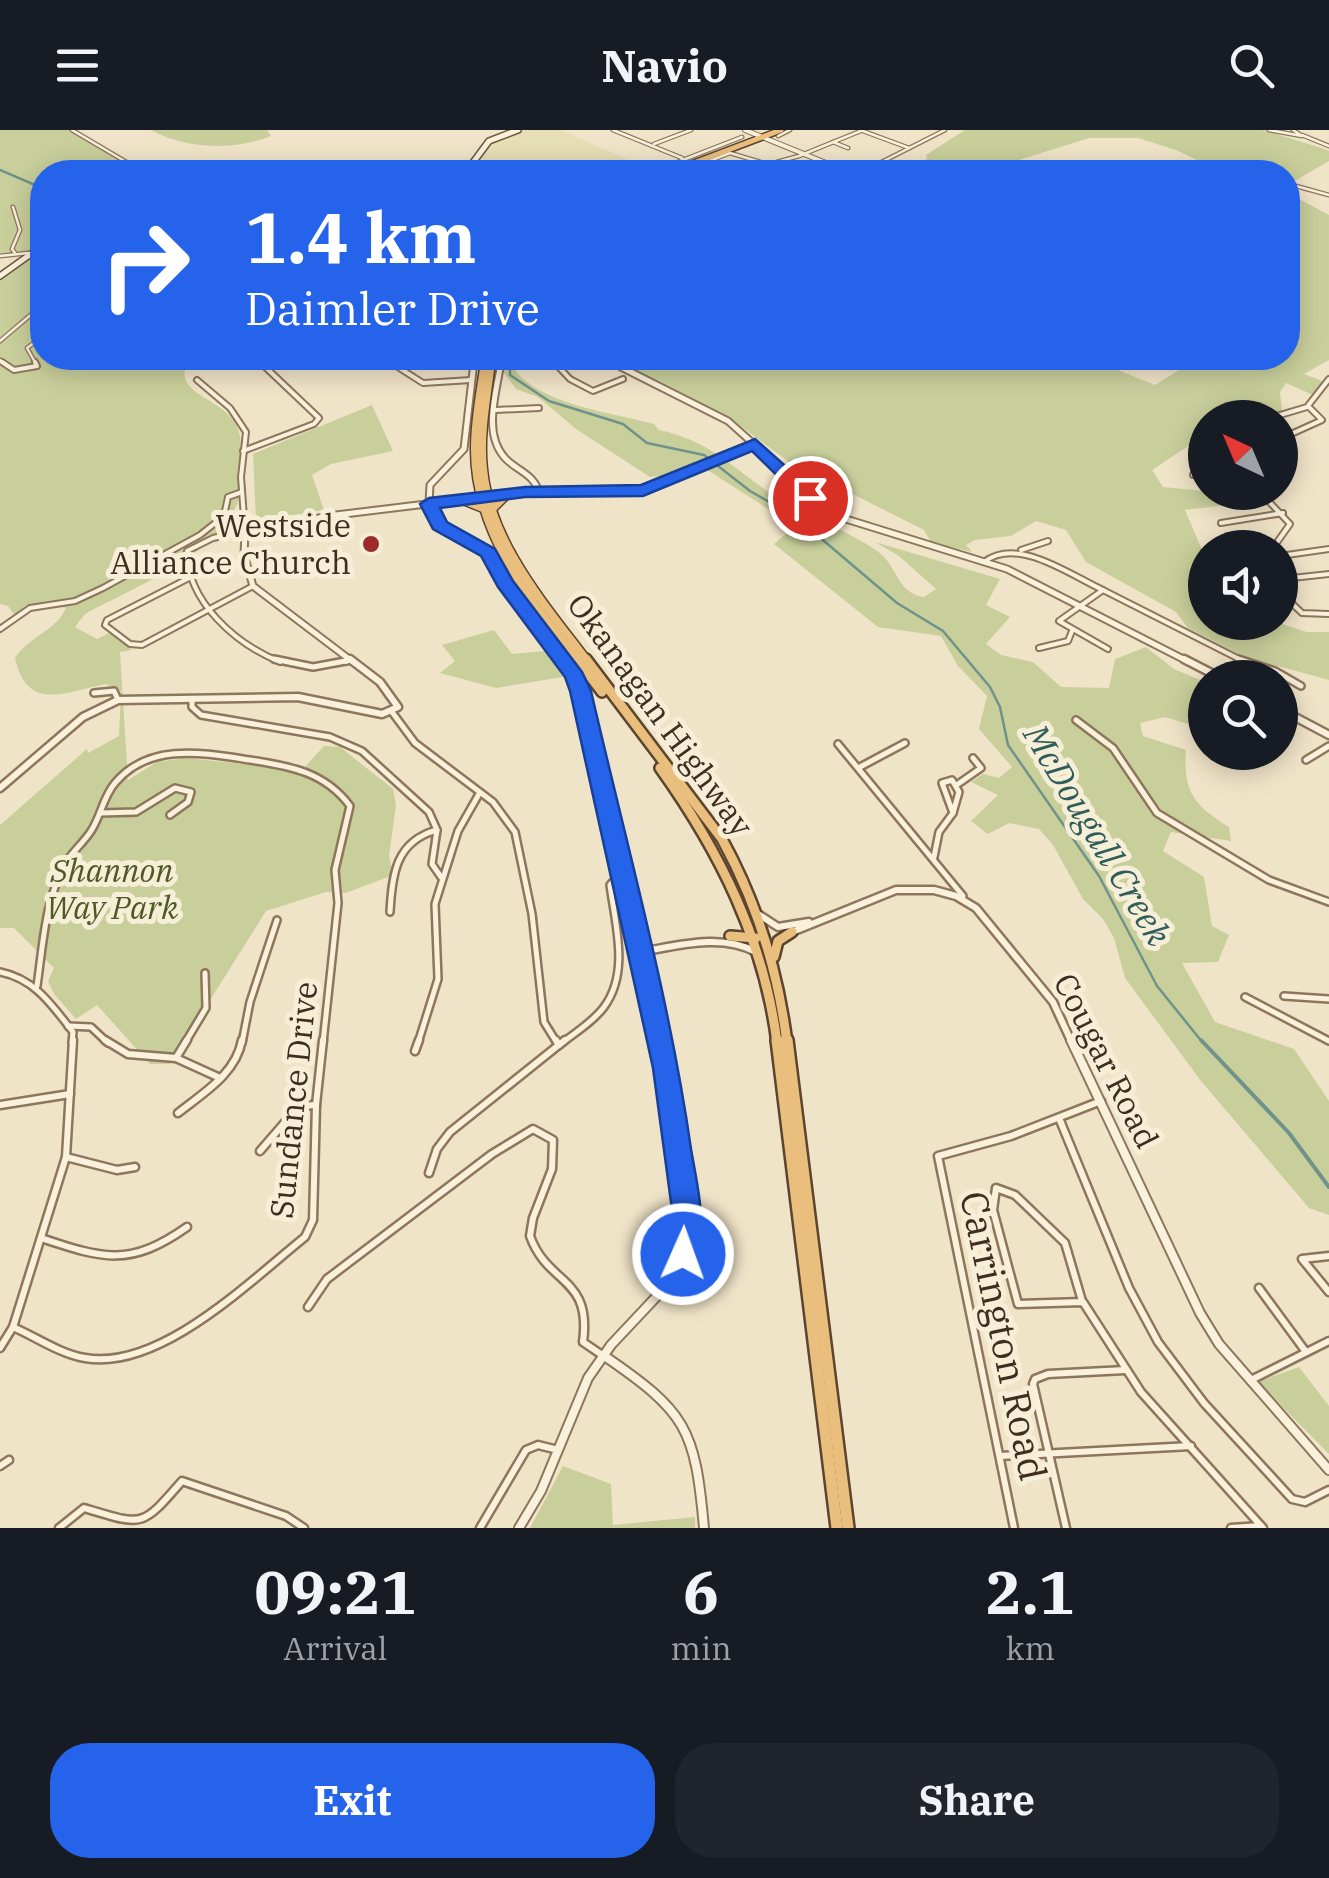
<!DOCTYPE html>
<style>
body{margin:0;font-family:"IBM Plex Serif",serif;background:#20242c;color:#f1f3f6;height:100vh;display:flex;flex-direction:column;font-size:38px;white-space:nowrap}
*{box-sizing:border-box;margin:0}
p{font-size:32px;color:#9ea1a6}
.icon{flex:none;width:55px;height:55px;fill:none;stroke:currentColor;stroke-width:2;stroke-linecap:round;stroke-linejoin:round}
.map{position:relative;height:1398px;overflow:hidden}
.details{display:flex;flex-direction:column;background:#171b24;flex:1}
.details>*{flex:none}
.hud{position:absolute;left:30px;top:30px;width:1270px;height:210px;border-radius:40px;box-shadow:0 5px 25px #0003;background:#2563eb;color:#fff;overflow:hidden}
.needle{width:65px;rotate:316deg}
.buttons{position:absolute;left:1188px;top:270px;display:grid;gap:20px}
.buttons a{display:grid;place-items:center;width:110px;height:110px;border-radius:50%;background:#171b24;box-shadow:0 5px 25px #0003;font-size:50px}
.pin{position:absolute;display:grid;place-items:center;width:85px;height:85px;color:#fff;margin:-42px;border:5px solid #fff;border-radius:50%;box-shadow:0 2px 10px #0007}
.me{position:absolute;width:110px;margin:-55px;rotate:2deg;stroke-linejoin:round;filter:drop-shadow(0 0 8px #0008)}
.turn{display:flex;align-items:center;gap:35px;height:210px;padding:0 50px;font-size:45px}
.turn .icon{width:130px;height:130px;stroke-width:2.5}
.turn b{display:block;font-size:70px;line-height:85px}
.eta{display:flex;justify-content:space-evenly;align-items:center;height:170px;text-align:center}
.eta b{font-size:60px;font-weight:700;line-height:70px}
.primary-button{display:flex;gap:20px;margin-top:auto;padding:20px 50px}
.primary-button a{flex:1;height:115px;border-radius:40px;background:#2563eb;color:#fff;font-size:40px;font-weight:700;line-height:115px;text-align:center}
.primary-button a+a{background:#20242c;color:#f1f3f6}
header{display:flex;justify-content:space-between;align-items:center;height:130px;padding:0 50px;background:#171b24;font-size:45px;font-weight:700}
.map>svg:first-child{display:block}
.farmland{fill:#e6deb5}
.green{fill:#c9cf9b}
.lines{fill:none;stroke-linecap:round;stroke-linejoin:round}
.stream-far1{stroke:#6f938a;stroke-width:2.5}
.stream{stroke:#6f938a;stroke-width:4}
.minor-far3-casing{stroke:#8d765c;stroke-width:5}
.minor-far2-casing{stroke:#8d765c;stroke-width:8}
.minor-far1-casing{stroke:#8d765c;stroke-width:10}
.minor-casing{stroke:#8d765c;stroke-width:11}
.tertiary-far3-casing{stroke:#8d765c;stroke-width:6}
.tertiary-far2-casing{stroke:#8d765c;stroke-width:9}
.tertiary-far1-casing{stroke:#8d765c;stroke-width:11}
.tertiary-casing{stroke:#8d765c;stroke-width:12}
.secondary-casing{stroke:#6f573f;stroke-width:8}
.trunk-far3-casing{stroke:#5b4430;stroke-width:8}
.trunk-far2-casing{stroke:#5b4430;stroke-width:11}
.trunk-far1-casing{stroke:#5b4430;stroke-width:14}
.trunk-casing{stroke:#5b4430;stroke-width:16}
.minor-far3{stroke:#faf1dc;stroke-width:2.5}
.minor-far2{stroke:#faf1dc;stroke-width:4}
.minor-far1{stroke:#faf1dc;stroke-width:5}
.minor{stroke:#faf1dc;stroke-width:6}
.tertiary-far3{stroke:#faf1dc;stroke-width:4}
.tertiary-far2{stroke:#faf1dc;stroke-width:5}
.tertiary-far1{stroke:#faf1dc;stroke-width:6}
.tertiary{stroke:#faf1dc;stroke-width:8}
.secondary{stroke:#faf1dc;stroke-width:5}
.trunk-far3{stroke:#eabe7c;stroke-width:5}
.trunk-far2{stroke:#eabe7c;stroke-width:8}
.trunk-far1{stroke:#eabe7c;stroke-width:9}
.trunk{stroke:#eabe7c;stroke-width:11}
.route{fill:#2563eb;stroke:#184099;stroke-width:2.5}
.poi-dot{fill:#9e2a2b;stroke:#f7eed8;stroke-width:4}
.labels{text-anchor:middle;stroke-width:10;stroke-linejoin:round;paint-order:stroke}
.poi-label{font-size:32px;fill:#3d2e20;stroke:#f7eed8;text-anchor:end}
.street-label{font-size:32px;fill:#3d2e20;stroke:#f7eed8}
.park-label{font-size:32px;font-style:italic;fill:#4d5a26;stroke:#f7eed8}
.water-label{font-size:35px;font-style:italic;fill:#2f5d5a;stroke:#f7eed8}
.near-street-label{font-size:38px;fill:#3d2e20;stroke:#f7eed8}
</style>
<header><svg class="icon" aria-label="menu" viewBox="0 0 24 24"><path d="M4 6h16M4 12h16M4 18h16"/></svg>Navio<svg class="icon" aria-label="search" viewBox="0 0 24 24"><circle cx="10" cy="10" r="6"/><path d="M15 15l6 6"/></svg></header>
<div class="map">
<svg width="1329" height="1398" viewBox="0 0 1329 1398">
<rect width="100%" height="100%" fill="#f0e4c8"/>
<!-- farmland -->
<path class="farmland" d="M 523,0 L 560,0 L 656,42 L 493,42 L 476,35 L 494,11 Z"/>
<!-- green -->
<g class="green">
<path d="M 0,0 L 71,0 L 118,30 L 150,42 L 42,42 L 42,228 L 190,228 C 165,268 233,265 240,306 C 242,319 238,332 237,346 L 241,349 C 246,414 134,457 85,484 L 75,497 L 97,509 L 109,503 L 132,520 L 120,522 L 128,650 L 157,632 L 186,628 L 302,640 L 324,616 L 340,617 L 393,659 L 396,675 L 389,726 L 393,745 L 346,763 L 326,762 L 266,781 L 170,934 L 150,934 L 97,875 L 76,889 L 54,864 L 48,851 L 54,838 L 14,798 L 0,798 L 0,695 L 87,619 L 88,623 L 119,606 L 121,561 L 106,554 C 68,561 27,584 15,528 C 28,507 56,501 66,478 L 44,473 L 25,476 L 21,484 L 15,486 L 8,476 L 0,474 L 0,148 L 31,127 L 0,123 Z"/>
<path d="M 151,0 L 267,0 L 271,6 C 235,21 185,19 151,0 Z"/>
<path d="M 965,0 L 1263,0 L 1322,18 L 1329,21 L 1329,31 L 1288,55 L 1288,42 L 1222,42 L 1176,20 L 1138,8 L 1089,8 L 981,42 L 906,42 L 927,29 L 926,25 Z"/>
<path d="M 1288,63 L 1329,85 L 1329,230 L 1304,244 L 1325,252 L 1313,265 L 1286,253 L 1280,262 L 1282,281 L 1265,287 L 1205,288 L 1205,305 L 1152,340 L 1163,357 L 1239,364 L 1242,373 L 1185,380 L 1205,427 L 1205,492 L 1279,493 L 1307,502 L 1329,502 L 1329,550 L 1245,527 L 1188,498 L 1176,482 L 1086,432 L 1066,400 L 1036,391 L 1011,406 L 975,410 L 966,415 L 972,422 L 931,412 L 924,400 L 789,332 L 728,287 L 658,250 L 651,254 L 602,228 L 1088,228 L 1155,255 L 1184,237 L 1162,234 L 1156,228 L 1288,228 Z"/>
<path d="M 506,228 C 511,232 514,240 520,246 C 551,276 613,283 654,294 L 659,300 C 711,311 731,337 773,365 C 806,387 844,398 877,421 C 898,435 896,463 924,467 L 936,459 L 899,426 L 875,412 L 1000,449 L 986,475 L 1010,487 L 986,514 L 1001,525 L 1033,532 L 1061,557 L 1109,558 L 1115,529 L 1146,517 L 1174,539 L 1205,552 L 1205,594 L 1201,598 L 1165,587 L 1140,593 L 1143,606 L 1186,620 C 1183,662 1194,675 1229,697 L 1231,711 L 1171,702 L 1163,721 L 1204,747 L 1212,796 L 1229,805 L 1218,832 L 1182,833 L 1215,892 L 1294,919 L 1329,971 L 1329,1085 L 1309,1078 L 1201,951 L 1125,848 L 1114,808 L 1103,789 L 1083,769 L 1053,715 L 1039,699 L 1009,693 L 988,704 L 971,691 L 998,665 L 971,652 L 983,644 L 999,648 L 1012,637 L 979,599 L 987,566 L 958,536 L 941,506 L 878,497 L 774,414 L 795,396 L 698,334 L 670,345 L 650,347 L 576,299 L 538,267 L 516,259 L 504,243 Z"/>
<path d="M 372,275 L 393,321 L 331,334 L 312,345 L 324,380 L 256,391 L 253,324 Z"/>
<path d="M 494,500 L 512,524 L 546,521 L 563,547 L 496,558 L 440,543 L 455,531 L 442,515 Z"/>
<path d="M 1299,1237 L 1329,1276 L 1329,1324 L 1258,1252 Z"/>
<path d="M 563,1336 L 611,1354 L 613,1395 L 695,1387 L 695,1398 L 530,1398 Z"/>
</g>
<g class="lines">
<!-- stream-far1 -->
<g class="stream-far1">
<path d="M 0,40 L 42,58"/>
<path d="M 510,228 L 510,245 L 549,271 L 623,294 L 647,313 L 704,325 L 750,361 L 797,388 L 897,473 L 943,501 L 990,557 L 1000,577 L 1008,615 L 1099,746 L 1157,856 L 1203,913"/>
</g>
<!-- stream -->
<path class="stream" d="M 1201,910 L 1289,1003 L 1329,1057"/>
<!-- minor-far3 casing -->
<g class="minor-far3-casing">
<g id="minor-far3">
<path d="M 72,0 L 133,36 L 189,42"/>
<path d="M 613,0 L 682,28"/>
<path d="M 1269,0 L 1302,6 L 1293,0"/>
<path d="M 863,1 L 909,18"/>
<path d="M 1302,5 L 1329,16"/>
<path d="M 778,6 L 790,0"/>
<path d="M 833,12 L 848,18"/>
<path d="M 654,14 L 691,0"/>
<path d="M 652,42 L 742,7"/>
<path d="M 681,42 L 730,23 L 764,33"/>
<path d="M 740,42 L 799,26 L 863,0"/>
<path d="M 862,42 L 945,0"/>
<path d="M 1296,56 L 1329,65"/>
<path d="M 13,77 L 20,100 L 12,119 L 15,123"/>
<path d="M 0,126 L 38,122"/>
<path d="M 0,211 L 40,177"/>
<path d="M 256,228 L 262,234"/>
<path d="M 384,228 L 394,234"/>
<path d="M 547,228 L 559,234"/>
<path d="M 0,230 L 6,234"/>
<path d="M 36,234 L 27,218 L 42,207"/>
</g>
</g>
<!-- minor-far2 casing -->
<g class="minor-far2-casing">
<g id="minor-far2">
<path d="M 2,232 L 14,240 L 37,236 L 35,232"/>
<path d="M 390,232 L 423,253 L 471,250"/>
<path d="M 554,232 L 570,249 L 593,261 L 623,249"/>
<path d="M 197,250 L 230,278 L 246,302 L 241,347 L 245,401 L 213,408 L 187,421 C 187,472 236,514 280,532"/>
<path d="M 496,280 L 539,278"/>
<path d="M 1270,288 L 1307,277 L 1329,249"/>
<path d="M 1280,309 L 1322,290 L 1309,277"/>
<path d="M 243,321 L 314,294 L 319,288 L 260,232"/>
<path d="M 1193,345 L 1205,345"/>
<path d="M 1260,362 L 1290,394 L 1273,418"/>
<path d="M 1221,393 L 1283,383"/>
<path d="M 1021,420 L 1048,411"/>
<path d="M 1280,426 L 1329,419"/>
<path d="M 984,432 C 1018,406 1070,445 1103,460"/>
<path d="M 191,447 L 107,490 L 105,495 L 130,514 L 142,515 L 253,456"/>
<path d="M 1280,456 L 1292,448 L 1329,444"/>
<path d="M 1280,462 L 1302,483 L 1329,484"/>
<path d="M 0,499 L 30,478 L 75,471 L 103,458 L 200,405 L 224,386 L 228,367 L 242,362"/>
<path d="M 1039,518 L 1068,511 L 1072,501"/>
<path d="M 1108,519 L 1059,491 L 1103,460 L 1245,532"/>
<path d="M 346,532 L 351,530"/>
</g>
</g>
<!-- minor-far1 casing -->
<g class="minor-far1-casing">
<g id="minor-far1">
<path d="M 274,529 L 313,537 L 351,530"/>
<path d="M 1238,529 L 1275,541 L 1301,556"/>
<path d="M 94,563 L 114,561 L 118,570"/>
<path d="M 192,569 L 192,577 L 201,585 L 330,607 L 362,621 L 429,682 L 437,700 L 432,734 L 441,747"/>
<path d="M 392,582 L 415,613 L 493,672 L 515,702 L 532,784 L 544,892 L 557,913"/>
<path d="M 1076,590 L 1113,618 L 1157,683 L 1269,750 L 1329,772"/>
<path d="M 838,614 L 963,766"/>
<path d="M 1306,630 L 1329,616"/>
<path d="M 860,637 L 905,613"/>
<path d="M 952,650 L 959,662 L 953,683 L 942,653 Z"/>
<path d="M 958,654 L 981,638 L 973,628"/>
<path d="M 100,683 L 136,682 L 175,658 L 191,662 L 188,672 L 170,685"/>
<path d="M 934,727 L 939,702 L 953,683"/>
<path d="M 390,782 C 392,744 396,711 437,700"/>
<path d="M 0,842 C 35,849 52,875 73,902 L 72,913"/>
<path d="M 37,856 C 43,815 45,767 67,731 C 74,720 84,712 91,701 C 101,686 103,667 115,653 C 149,612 204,623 250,630 C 290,636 325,642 350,676 L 335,740 L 338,773 L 323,913"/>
<path d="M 1284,866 L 1329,869"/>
<path d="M 1245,867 L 1329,911"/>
<path d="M 68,896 L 91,897 L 108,913"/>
<path d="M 185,913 L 206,878 L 205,843"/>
<path d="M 242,913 L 250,872 L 277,790"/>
<path d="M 418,913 L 438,849 L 435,774 L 458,701 L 479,664"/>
<path d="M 562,913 C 576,902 594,891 604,877 C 630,842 615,794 610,755 L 622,742"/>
</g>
</g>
<!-- minor casing -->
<g class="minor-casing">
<g id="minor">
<path d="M 105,910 L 128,924 L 176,928 L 220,948"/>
<path d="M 556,910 L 559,915"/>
<path d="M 415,921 L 419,910"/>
<path d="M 176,928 L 187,910"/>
<path d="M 0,975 L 70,964"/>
<path d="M 178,983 C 203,963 236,944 242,910"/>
<path d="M 1059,988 L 1129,1158 L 1158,1212 L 1204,1273 L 1292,1369 L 1305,1372 L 1329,1360"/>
<path d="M 260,1021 L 299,976 L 316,975"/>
<path d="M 66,1027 L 117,1040 L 135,1037"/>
<path d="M 429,1043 L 437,1019 L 450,1002 L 565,910"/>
<path d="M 41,1108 C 104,1129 130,1137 187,1097"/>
<path d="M 1329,1126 L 1302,1129 L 1329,1162"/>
<path d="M 1259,1158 L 1306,1222"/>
<path d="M 1082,1171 L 1065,1113 L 1015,1065 L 996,1058 L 993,1080 L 1018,1174 L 1083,1172 L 1141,1262 L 1263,1398"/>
<path d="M 308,1177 L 327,1149 L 492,1024 L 533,999 L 553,1010 L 552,1039 L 533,1088 L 530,1106 C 548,1156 592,1146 583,1212 L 602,1225"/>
<path d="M 13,1197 C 36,1207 60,1224 85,1228 C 160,1241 250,1151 305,1107 L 313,1090 L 316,975 L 323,910"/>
<path d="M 0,1218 L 13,1197 L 66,1027 L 73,910"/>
<path d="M 1251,1250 L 1329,1211"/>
<path d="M 1000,1326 L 1191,1316"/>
<path d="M 0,1336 L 9,1330"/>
<path d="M 59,1398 L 84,1378 C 144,1396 141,1398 182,1351 L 286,1386 L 304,1398"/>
<path d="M 480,1398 L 526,1320 L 538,1315 L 558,1320"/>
<path d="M 1014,1398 L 938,1026 L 1011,1006 L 1101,971"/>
<path d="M 1066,1398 L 1033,1254 L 1035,1249 L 1048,1244 L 1125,1240"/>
<path d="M 1231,1398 L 1261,1396"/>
</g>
</g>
<!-- tertiary-far3 casing -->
<g class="tertiary-far3-casing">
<g id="tertiary-far3">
<path d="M 745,0 L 826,33 L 807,42"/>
<path d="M 604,228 L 616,234"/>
<path d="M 473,234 L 474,228"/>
<path d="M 500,234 L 501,228"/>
</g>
</g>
<!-- tertiary-far2 casing -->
<g class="tertiary-far2-casing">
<g id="tertiary-far2">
<path d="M 474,232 L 464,319 L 430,355 L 429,373 L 435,391 L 488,422 L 505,453 L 564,532"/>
<path d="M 501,232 C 497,261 482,303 505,328 C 517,341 533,343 539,362"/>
<path d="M 611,232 L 728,291 L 833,385 L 1007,439 L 1189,532"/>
<path d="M 353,532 L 253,456 L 244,425 L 245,401 L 336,385 L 525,362 L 643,361 L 755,314"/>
</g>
</g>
<!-- tertiary-far1 casing -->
<g class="tertiary-far1-casing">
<g id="tertiary-far1">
<path d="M 562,529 L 580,561 L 660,913"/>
<path d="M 1184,529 L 1221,548"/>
<path d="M 1280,579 L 1329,605"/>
<path d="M 0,658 L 83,587 L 118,570 L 298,567 L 382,584 L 398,577 L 380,552 L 350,529"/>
<path d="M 758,784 L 778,797 L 809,792"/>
<path d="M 792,802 L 896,760 L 934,760 L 956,766 L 976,778 L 1053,872 L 1072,913"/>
<path d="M 640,822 C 677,816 721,803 756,822"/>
</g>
</g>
<!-- tertiary casing -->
<g class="tertiary-casing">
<g id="tertiary">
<path d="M 1071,910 L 1200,1183 L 1219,1214 L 1329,1340"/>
<path d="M 603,1225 C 686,1282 695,1297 704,1398"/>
<path d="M 519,1398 L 541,1361 L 588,1248 L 611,1215 L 673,1149 L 683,1124 L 687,1087 L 660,910"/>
</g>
</g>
<!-- secondary casing -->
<g class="secondary-casing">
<g id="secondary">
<path d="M 466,42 L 489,11 L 518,0"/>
<path d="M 0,146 L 42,116"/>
</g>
</g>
<!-- trunk-far3 casing -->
<g class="trunk-far3-casing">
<g id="trunk-far3">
<path d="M 670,42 L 781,0"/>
<path d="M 484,234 L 485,228"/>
<path d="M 491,234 L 492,228"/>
</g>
</g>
<!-- trunk-far2 casing -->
<g class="trunk-far2-casing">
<g id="trunk-far2">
<path d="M 485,232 C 481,260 475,289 475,317 C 474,402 529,469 579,532"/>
<path d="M 491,232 C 487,267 479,303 483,339 C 490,413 545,475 588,532"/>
<path d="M 463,370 L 483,378"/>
<path d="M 493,378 L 507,364"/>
</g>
</g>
<!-- trunk-far1 casing -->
<g class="trunk-far1-casing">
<g id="trunk-far1">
<path d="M 577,529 L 602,562"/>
<path d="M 586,529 L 722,709 C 757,773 778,840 787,913"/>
<path d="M 660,638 C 720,722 764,810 777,913"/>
<path d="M 730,806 L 756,808"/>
<path d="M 774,827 L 778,811 L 792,802"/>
</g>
</g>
<!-- trunk casing -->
<g class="trunk-casing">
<g id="trunk">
<path d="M 777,910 L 837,1398"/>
<path d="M 787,910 L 848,1398"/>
</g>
</g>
<!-- minor-far3 -->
<use href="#minor-far3" class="minor-far3"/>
<!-- minor-far2 -->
<use href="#minor-far2" class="minor-far2"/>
<!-- minor-far1 -->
<use href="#minor-far1" class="minor-far1"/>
<!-- minor -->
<use href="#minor" class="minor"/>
<!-- tertiary-far3 -->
<use href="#tertiary-far3" class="tertiary-far3"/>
<!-- tertiary-far2 -->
<use href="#tertiary-far2" class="tertiary-far2"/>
<!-- tertiary-far1 -->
<use href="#tertiary-far1" class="tertiary-far1"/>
<!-- tertiary -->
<use href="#tertiary" class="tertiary"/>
<!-- secondary -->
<use href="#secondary" class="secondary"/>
<!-- trunk-far3 -->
<use href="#trunk-far3" class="trunk-far3"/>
<!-- trunk-far2 -->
<use href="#trunk-far2" class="trunk-far2"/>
<!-- trunk-far1 -->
<use href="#trunk-far1" class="trunk-far1"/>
<!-- trunk -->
<use href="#trunk" class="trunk"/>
</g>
<!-- route -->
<path class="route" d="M 755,309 L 817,364 L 817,372 L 804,372 L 752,321 L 643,366 L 525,367 L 440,378 L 447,392 L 495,419 L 513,451 L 582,542 L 591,561 C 626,713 669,865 691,1019 C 697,1055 709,1099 694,1133 L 683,1137 L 673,1133 L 669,1124 L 673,1087 L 653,938 L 570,561 L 565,547 L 498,457 L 481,426 L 433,399 L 420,374 L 429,368 L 525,357 L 641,355 Z"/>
<!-- markers -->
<circle class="poi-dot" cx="371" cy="414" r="10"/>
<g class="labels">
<!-- poi labels -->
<g class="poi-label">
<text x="351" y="407">Westside<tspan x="351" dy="37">Alliance Church</tspan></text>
</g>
<!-- street labels -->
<g class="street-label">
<text transform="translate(660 585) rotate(54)" y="11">Okanagan Highway</text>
<text transform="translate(1106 931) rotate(63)" y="11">Cougar Road</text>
<text transform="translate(294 970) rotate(-84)" y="11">Sundance Drive</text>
</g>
<!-- park labels -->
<g class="park-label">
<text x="112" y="752">Shannon<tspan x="112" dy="37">Way Park</tspan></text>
</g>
<!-- water labels -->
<g class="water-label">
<text transform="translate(1097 705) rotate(59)" y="12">McDougall Creek</text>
</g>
<!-- near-street labels -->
<g class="near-street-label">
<text transform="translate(1003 1206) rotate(78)" y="13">Carrington Road</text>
</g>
</g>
</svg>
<div class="buttons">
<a><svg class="needle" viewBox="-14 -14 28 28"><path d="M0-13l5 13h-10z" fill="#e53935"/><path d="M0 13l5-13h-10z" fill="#9ea1a6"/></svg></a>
<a><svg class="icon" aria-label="sound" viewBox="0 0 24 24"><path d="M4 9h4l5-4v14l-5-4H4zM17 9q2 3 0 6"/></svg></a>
<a><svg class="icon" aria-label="search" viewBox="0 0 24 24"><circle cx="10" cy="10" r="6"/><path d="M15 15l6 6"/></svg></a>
</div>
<div class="pin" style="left:810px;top:368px;background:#d93025"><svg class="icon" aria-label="arrive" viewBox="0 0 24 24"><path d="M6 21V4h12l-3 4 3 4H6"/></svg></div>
<svg class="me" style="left:683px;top:1124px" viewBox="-20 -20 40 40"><circle r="17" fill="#2563eb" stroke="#fff" stroke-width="3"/><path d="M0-11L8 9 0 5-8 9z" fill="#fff"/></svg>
<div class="hud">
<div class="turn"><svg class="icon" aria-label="right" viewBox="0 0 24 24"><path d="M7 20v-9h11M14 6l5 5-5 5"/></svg><div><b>1.4 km</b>Daimler Drive</div></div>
</div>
</div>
<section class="details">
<div class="eta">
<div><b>09:21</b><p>Arrival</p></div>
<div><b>6</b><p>min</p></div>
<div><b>2.1</b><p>km</p></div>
</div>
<div class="primary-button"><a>Exit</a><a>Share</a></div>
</section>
